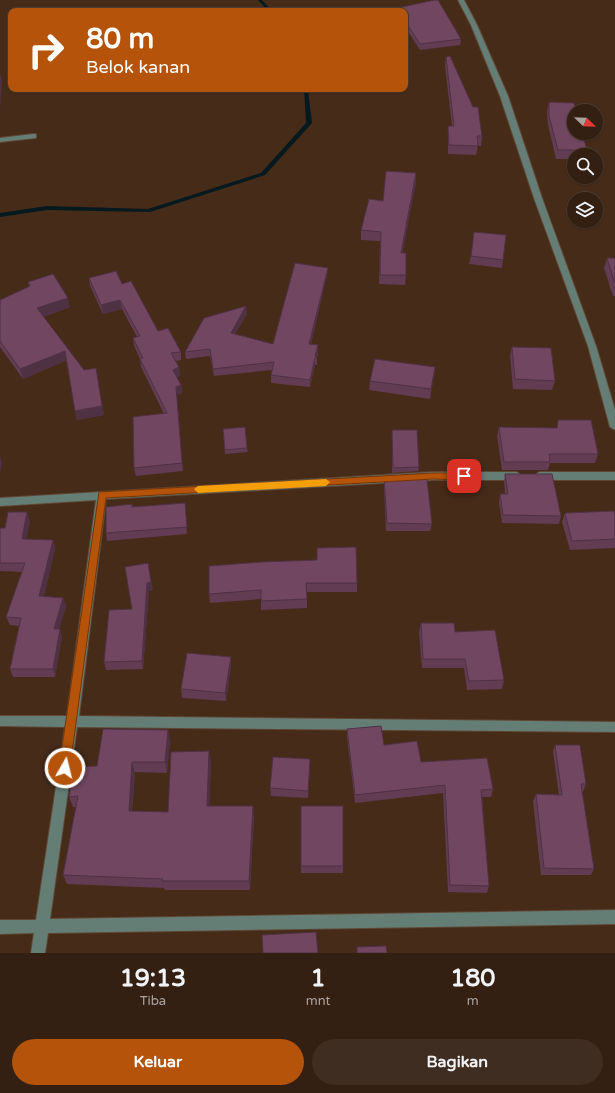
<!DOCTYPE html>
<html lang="id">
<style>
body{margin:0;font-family:"Varela Round",sans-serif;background:#3f2d21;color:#f1f3f6;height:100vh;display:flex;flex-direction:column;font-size:15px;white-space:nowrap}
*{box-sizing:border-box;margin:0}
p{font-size:13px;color:#a9a3a0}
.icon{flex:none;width:22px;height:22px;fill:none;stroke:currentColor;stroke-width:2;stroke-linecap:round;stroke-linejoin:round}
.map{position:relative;height:953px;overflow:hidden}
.sheet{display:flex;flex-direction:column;background:#342013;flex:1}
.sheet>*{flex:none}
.guide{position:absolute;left:8px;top:8px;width:400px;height:84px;border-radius:8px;box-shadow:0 1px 3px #0004,0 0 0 1px #4e3e33;background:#b45309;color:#fff;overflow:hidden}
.needle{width:26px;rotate:113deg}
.fabs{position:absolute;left:567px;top:104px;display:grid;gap:8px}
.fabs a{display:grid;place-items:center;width:36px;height:36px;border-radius:50%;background:#342013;box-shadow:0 1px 3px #0004,0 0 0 1px #4e3e33;font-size:20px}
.pin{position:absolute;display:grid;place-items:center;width:34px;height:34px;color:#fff;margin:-17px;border-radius:8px;box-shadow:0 2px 6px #0006}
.me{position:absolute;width:44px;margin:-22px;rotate:8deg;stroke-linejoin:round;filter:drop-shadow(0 0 3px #0008)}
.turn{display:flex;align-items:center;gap:14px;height:84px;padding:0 12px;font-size:18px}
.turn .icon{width:52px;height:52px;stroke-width:2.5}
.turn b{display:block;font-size:28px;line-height:34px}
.eta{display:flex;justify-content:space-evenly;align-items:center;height:68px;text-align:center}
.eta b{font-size:24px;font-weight:800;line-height:28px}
.action{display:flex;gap:8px;margin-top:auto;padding:8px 12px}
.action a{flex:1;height:46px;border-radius:24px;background:#b45309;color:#fff;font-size:16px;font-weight:800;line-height:46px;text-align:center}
.action a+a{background:#3f2d21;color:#f1f3f6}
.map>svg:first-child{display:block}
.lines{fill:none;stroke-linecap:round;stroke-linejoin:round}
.stream{fill:#051a1e;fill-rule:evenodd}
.minor-casing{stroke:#604736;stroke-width:2}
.minor{fill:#657e75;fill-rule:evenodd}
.wall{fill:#613c53}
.shaded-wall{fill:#4f3144}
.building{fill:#714661;stroke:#4f3144}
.route{fill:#b45309;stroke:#753606}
.slow{fill:#f59e0b}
</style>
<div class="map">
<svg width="615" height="953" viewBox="0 0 615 953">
<rect width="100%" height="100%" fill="#462b19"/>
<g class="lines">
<!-- stream -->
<g class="stream">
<path d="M 258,0 L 262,0 L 272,11 L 268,11 Z"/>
<path d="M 304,89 L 308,89 L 312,123 L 265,175 L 150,212 L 47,210 L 0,217 L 0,213 L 47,206 L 148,209 L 261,173 L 306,123 Z"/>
</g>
<!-- minor casing -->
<g class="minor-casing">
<g id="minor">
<path d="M 458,0 L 464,0 L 477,25 L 508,96 L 542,198 L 596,346 L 615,410 L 615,430 L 610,427 L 588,346 L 534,198 L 500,96 L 471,25 Z"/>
<path d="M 33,134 L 36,134 L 36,138 L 0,142 L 0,138 Z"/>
<path d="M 433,472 L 517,472 L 522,476 L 517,480 L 433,480 L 106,499 L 79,716 L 615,722 L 615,732 L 77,727 L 50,919 L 615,910 L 615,924 L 48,933 L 45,953 L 31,953 L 34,933 L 0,934 L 0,920 L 36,920 L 65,727 L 0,726 L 0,716 L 67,716 L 96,500 L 0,506 L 0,498 Z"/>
<path d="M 539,472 L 615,472 L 615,480 L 539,480 L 534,476 Z"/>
</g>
</g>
<!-- minor -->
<use href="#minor" class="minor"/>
</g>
<!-- wall -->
<g class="wall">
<path d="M 435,0 L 438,0 L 461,39 L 460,45 L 420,50 L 405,27 L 405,11 L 397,11 L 397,8 Z"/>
<path d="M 446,57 L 482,136 L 481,146 L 478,146 L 476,155 L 448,154 L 448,126 L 452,126 L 445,66 Z"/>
<path d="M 549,102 L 587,150 L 586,155 L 574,155 L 574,159 L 556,159 L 548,125 L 547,111 Z"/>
<path d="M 416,173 L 416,182 L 402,253 L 406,275 L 405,285 L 379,284 L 380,241 L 361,240 L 361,230 L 383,201 Z"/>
<path d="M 471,256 L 503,260 L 502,268 L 469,264 Z"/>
<path d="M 607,258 L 615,258 L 615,296 L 613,296 L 604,268 Z"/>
<path d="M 328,268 L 327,275 L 311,344 L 318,352 L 317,358 L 317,365 L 315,365 L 310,387 L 271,383 L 271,375 L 272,370 L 214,376 L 210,356 L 186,359 L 185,352 L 246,306 L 247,314 L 235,334 L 273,344 Z"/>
<path d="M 89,278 L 122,284 L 158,331 L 181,352 L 181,360 L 175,361 L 179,367 L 180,376 L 177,377 L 181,385 L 182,393 L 177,395 L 183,471 L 136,476 L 134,468 L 164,414 L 141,367 L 140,359 L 134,346 L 133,338 L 137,337 L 122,309 L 103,314 L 90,286 Z"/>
<path d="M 28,282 L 70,307 L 43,317 L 84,370 L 97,378 L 104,415 L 77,420 L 75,411 L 67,360 L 23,379 L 0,347 L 0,300 L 29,287 Z"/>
<path d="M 512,347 L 555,381 L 552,390 L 513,389 L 510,356 Z"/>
<path d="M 435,367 L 430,399 L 369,390 L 370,381 Z"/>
<path d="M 499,427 L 598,454 L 595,463 L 550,463 L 548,470 L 502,470 L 497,436 Z"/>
<path d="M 223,429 L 247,448 L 248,452 L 225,454 Z"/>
<path d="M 392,430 L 419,467 L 418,471 L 392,473 Z"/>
<path d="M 505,474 L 561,516 L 559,524 L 502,523 L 499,502 L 500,494 L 505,494 L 504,482 Z"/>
<path d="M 393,476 L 420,479 L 432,524 L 430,531 L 386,531 L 384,487 L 384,479 L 393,479 Z"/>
<path d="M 185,503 L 187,534 L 107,541 L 106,533 L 132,504 L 132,507 Z"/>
<path d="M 565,513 L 615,513 L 615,548 L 570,550 L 562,522 Z"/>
<path d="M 30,521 L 26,539 L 53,540 L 55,549 L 44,596 L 63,598 L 66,606 L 59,629 L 60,629 L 62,637 L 55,677 L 13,677 L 10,669 L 19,626 L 10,625 L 6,617 L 22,572 L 0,571 L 0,528 L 5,528 Z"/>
<path d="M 209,566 L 357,583 L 357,592 L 307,592 L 307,608 L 261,610 L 261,599 L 210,603 L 209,594 Z"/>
<path d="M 125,567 L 153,590 L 149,591 L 143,669 L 106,670 L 104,662 L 132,609 Z"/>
<path d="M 421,623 L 455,632 L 504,680 L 502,689 L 467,690 L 464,668 L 422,668 L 419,632 Z"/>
<path d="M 231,666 L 226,701 L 182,698 L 181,689 Z"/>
<path d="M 347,729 L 384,745 L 421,762 L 493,789 L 491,797 L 482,797 L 489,886 L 487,893 L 448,892 L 443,793 L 355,803 L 347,737 Z"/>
<path d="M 170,741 L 167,773 L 135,772 L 132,811 L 168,812 L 211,761 L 209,806 L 254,816 L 250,890 L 165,890 L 164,888 L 67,884 L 63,875 L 76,807 L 73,807 L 69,797 L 97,766 Z"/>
<path d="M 555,745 L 586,784 L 583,792 L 582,792 L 594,869 L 591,875 L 541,875 L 533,801 L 536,794 L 559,795 L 553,752 Z"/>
<path d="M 310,767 L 308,798 L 271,796 L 270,788 Z"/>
<path d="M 301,806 L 343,866 L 343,873 L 301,873 Z"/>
</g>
<!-- shaded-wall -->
<g class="shaded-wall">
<path d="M 0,73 L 2,80 L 0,111 Z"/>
<path d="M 416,173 L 416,182 L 401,262 L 401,253 Z"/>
<path d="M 328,268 L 327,275 L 309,351 L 309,344 Z"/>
<path d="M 68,298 L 70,307 L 39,318 L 37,308 Z"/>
<path d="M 120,300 L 122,309 L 103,314 L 101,305 Z"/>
<path d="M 246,306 L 247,314 L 231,340 L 231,333 Z"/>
<path d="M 318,345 L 318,352 L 317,358 L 315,356 Z"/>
<path d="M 65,351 L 67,360 L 23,379 L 20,369 Z"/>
<path d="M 315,358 L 315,365 L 310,387 L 310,380 Z"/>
<path d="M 179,367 L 180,376 L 174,378 L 173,370 Z"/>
<path d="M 435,367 L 434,376 L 430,399 L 431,389 Z"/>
<path d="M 97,378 L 104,415 L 77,420 L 75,411 Z"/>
<path d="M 181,385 L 182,393 L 177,395 L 183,471 L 176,387 Z"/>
<path d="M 0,456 L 2,463 L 0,473 Z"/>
<path d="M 27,512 L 30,521 L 25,548 L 22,539 Z"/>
<path d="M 53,540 L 55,549 L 42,604 L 39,596 Z"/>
<path d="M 148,563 L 153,590 L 149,591 L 143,669 L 142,661 Z"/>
<path d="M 63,598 L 66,606 L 57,637 L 54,629 Z"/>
<path d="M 60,629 L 62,637 L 55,677 L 53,669 Z"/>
<path d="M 231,657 L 231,666 L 226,701 L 225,693 Z"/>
<path d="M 168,730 L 170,741 L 167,773 L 165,762 Z"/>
<path d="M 209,751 L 211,761 L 209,816 L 207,806 Z"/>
<path d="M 310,759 L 310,767 L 308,798 L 308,791 Z"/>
<path d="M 132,762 L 135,772 L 131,820 L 129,811 Z"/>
<path d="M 253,806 L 254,816 L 250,890 L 249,881 Z"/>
</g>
<!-- building -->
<g class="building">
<path d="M 435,0 L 438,0 L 461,39 L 420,44 L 405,21 L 405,11 L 399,11 L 397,8 Z"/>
<path d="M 450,56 L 473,107 L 478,107 L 482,136 L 477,136 L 478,146 L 449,145 L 448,126 L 454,126 L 446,57 Z"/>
<path d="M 549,102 L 574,103 L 576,111 L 574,111 L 574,133 L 582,133 L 587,150 L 558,150 L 549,116 Z"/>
<path d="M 386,171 L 416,173 L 401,253 L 406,253 L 406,275 L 380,275 L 381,232 L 361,230 L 369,199 L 383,201 Z"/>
<path d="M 474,232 L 506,235 L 503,260 L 471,256 Z"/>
<path d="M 607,258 L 615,258 L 615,284 Z"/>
<path d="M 295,263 L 328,268 L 309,344 L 318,345 L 315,356 L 317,358 L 315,358 L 310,380 L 271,375 L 274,362 L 213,369 L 210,349 L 185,352 L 204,318 L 246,306 L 231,333 L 273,344 Z"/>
<path d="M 116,271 L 122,284 L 131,281 L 158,331 L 168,328 L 181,352 L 171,353 L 179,367 L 173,370 L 181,385 L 176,387 L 182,463 L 134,468 L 133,417 L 167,413 L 140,359 L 143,358 L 133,338 L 140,336 L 120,300 L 101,305 L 89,278 Z"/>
<path d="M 53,274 L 68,298 L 37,308 L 84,370 L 96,368 L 102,406 L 75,411 L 65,351 L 20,369 L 0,341 L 0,300 L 30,286 L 28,282 Z"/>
<path d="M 512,347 L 551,348 L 555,381 L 515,379 Z"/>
<path d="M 375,359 L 435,367 L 431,389 L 370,381 Z"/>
<path d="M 558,420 L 591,420 L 598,454 L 549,454 L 550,462 L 504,462 L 499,427 L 557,428 Z"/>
<path d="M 245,427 L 247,448 L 225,450 L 223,429 Z"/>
<path d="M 392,430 L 417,430 L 419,467 L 393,468 Z"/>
<path d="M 420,474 L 420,479 L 427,479 L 432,524 L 387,523 L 384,479 L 393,479 L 393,476 Z"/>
<path d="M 505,474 L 552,474 L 561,516 L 503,515 L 500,494 L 508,494 Z"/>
<path d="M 185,503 L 187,527 L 106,533 L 106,507 L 132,504 L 132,507 Z"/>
<path d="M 614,511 L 615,513 L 615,539 L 572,541 L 565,513 Z"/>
<path d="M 8,512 L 27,512 L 22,539 L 53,540 L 39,596 L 63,598 L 54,629 L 60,629 L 53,669 L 10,669 L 21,618 L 6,617 L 25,563 L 0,563 L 0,528 L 5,528 Z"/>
<path d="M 356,547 L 357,583 L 306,583 L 307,599 L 261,601 L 261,590 L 209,594 L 209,566 L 261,562 L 317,560 L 317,548 Z"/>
<path d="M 148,563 L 151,582 L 147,583 L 142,661 L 104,662 L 109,610 L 132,609 L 125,567 Z"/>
<path d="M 421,623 L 454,623 L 455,632 L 495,630 L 504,680 L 469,681 L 465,659 L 423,659 Z"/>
<path d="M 187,653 L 231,657 L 225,693 L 181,689 Z"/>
<path d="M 381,726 L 384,745 L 417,741 L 421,762 L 487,758 L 493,789 L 481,790 L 489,886 L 450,885 L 445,785 L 355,795 L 347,729 Z"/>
<path d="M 103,729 L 168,730 L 165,762 L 132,762 L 129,811 L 168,812 L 171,752 L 209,751 L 207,806 L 253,806 L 249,881 L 162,881 L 163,879 L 63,875 L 78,796 L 69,797 L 73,767 L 97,766 Z"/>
<path d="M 555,745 L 580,745 L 586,784 L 581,784 L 594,869 L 544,868 L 536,794 L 562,795 Z"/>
<path d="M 273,757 L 310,759 L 308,791 L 270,788 Z"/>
<rect x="301" y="806" width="42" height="60"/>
<path d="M 316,932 L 318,953 L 263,953 L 262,935 Z"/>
<path d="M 386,946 L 387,953 L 357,953 L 357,947 Z"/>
</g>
<!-- route -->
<path class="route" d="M 433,473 L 464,473 L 468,476 L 464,480 L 433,479 L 106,498 L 70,768 L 69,772 L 65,773 L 61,772 L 59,768 L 99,492 Z"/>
<!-- slow -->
<path class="slow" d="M 326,479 L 330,482 L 326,486 L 198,493 L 194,489 L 198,486 Z"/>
</svg>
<div class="fabs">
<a><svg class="needle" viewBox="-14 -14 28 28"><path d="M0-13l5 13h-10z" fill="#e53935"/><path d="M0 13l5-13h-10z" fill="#a9a3a0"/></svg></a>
<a><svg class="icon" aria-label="search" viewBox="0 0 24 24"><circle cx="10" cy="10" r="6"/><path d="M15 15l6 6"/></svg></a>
<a><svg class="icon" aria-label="layers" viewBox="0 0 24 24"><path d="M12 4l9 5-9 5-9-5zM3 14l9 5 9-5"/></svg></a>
</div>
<div class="pin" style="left:464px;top:476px;background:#d93025"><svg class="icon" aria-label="arrive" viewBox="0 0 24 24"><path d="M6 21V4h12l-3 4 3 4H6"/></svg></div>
<svg class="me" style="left:65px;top:768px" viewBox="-20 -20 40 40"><circle r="17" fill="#b45309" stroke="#fff" stroke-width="3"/><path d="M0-11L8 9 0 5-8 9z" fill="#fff"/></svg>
<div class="guide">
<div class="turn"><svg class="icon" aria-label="right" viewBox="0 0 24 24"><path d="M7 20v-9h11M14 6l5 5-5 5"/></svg><div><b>80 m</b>Belok kanan</div></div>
</div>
</div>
<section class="sheet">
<div class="eta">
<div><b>19:13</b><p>Tiba</p></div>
<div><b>1</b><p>mnt</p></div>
<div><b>180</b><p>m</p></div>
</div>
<div class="action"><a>Keluar</a><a>Bagikan</a></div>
</section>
